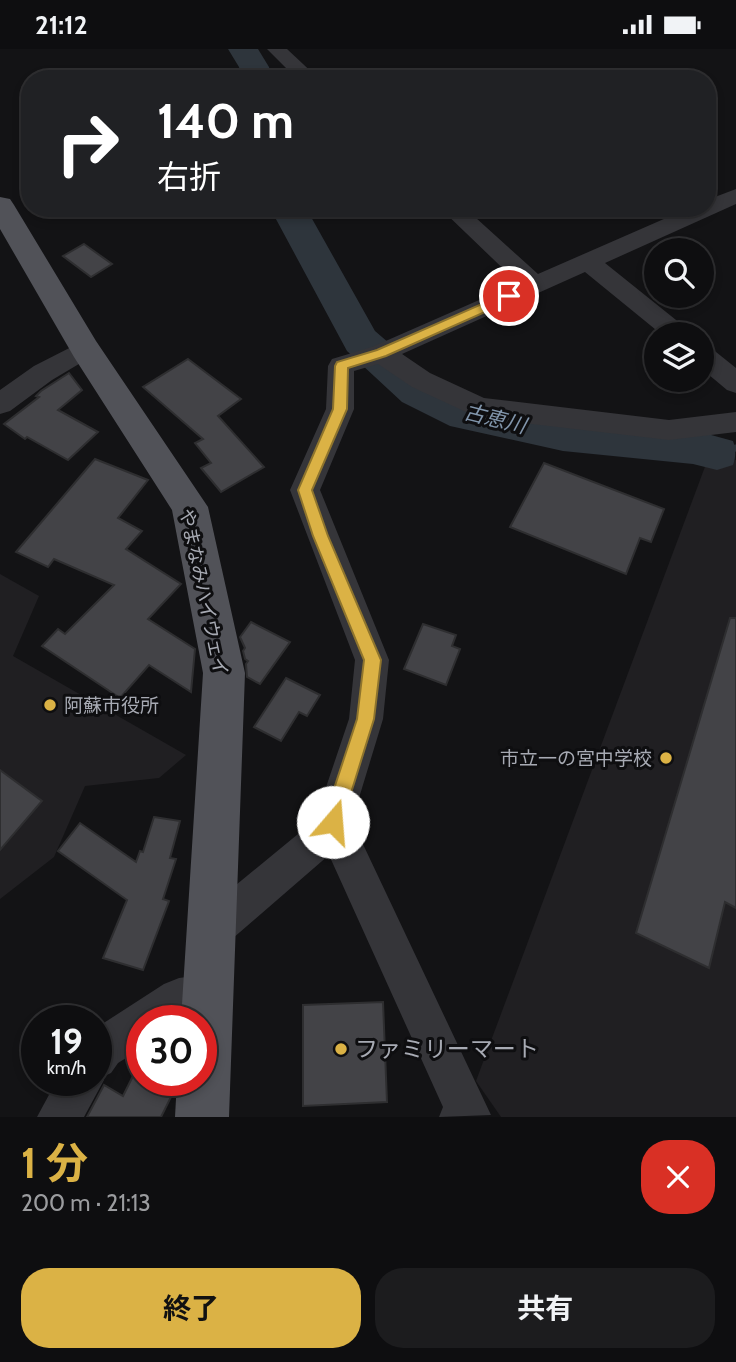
<!DOCTYPE html>
<html lang="ja">
<meta charset="utf-8">
<style>
body{margin:0;font-family:Cabin,"Noto Sans JP",sans-serif;background:#1c1c1e;color:#f1f3f6;height:100vh;display:flex;flex-direction:column;font-size:26px;white-space:nowrap}
*{box-sizing:border-box;margin:0}
p{font-size:23px;color:#9b9c9f}
.icon{flex:none;width:38px;height:38px;fill:none;stroke:currentColor;stroke-width:2;stroke-linecap:round;stroke-linejoin:round}
.map{position:relative;height:1068px;overflow:hidden}
.side{display:flex;flex-direction:column;background:#0e0e10;flex:1}
.side>*{flex:none}
.top-card{position:absolute;left:21px;top:21px;width:695px;height:147px;border-radius:28px;box-shadow:0 4px 10px #0003,0 0 0 2px #2e2e30;background:#202124;color:#fff;overflow:hidden}
.controls{position:absolute;left:644px;top:189px;display:grid;gap:14px}
.controls a{display:grid;place-items:center;width:70px;height:70px;border-radius:50%;background:#0e0e10;box-shadow:0 4px 10px #0003,0 0 0 2px #2e2e30;font-size:35px}
.speed{position:absolute;left:21px;top:956px;display:flex;gap:14px;font-size:35px;font-weight:700;text-align:center}
.speed>*{display:grid;place-content:center;width:91px;height:91px;border-radius:50%;background:#0e0e10;box-shadow:0 4px 10px #0003,0 0 0 2px #2e2e30;line-height:1}
.speed small{font-size:18px;font-weight:400}
.speed .limit{border:10px solid #d22;background:#fff;color:#111}
.pin{position:absolute;display:grid;place-items:center;width:60px;height:60px;color:#fff;margin:-30px;border:4px solid #fff;border-radius:50%;box-shadow:0 2px 7px #0007}
.me{position:absolute;width:77px;margin:-38px;rotate:18deg;stroke-linejoin:round;filter:drop-shadow(0 0 5px #0008)}
.turn{display:flex;align-items:center;gap:24px;height:147px;padding:0 21px;font-size:32px}
.turn .icon{width:91px;height:91px;stroke-width:2.5}
.turn b{display:block;font-size:49px;line-height:60px}
.round{display:grid;place-items:center;flex:none;width:74px;height:74px;border-radius:28px;background:#1c1c1e}
.headline{display:flex;align-items:center;justify-content:space-between;height:119px;padding:0 21px}
h1{font-size:42px;font-weight:700;line-height:52px;color:#dbb245}
.button{display:flex;gap:14px;margin-top:auto;padding:14px 21px}
.button a{flex:1;height:80px;border-radius:28px;background:#dbb245;color:#111;font-size:28px;font-weight:700;line-height:80px;text-align:center}
.button a+a{background:#1c1c1e;color:#f1f3f6}
.status{display:flex;justify-content:space-between;align-items:center;height:49px;padding:0 35px;background:#0e0e10;direction:ltr}
.status svg{height:19px;fill:currentColor}
.map>svg:first-child{display:block}
.built{fill:#201f22}
.lines{fill:none;stroke-linecap:round;stroke-linejoin:round}
.stream{stroke:#2e353c;stroke-width:7}
.river{fill:#2e353c;fill-rule:evenodd}
.building{fill:#434347;stroke:#2e2e30;stroke-width:2}
.minor{fill:#353539;fill-rule:evenodd}
.major{fill:#515258;fill-rule:evenodd}
.route{fill:#dbb245;stroke:#8e742d;stroke-width:2}
.poi-dot{fill:#dbb245;stroke:#0e0e10;stroke-width:2.5}
.labels{text-anchor:middle;stroke-width:6;stroke-linejoin:round;paint-order:stroke}
.street-label{font-size:19px;fill:#a7aab3;stroke:#0e0e10}
.poi-label{font-size:19px;fill:#a7aab3;stroke:#0e0e10;text-anchor:start}
.water-label{font-size:21px;font-style:italic;fill:#8195ab;stroke:#0e0e10}
.near-poi-label{font-size:23px;fill:#a7aab3;stroke:#0e0e10;text-anchor:start}
</style>
<div class="status"><b>21:12</b><svg viewBox="0 0 49 12"><path d="M0 12V9h3v3zM5 12V6h3v6zM10 12V3h3v9zM15 12V0h3v12zM26 1h20v11H26zM47 4h2v5h-2z"/></svg></div>
<div class="map">
<svg width="736" height="1068" viewBox="0 0 736 1068">
<rect width="100%" height="100%" fill="#131315"/>
<!-- built -->
<g class="built">
<path d="M 736,411 L 736,1068 L 501,1068 L 476,1032 L 706,415 Z"/>
<path d="M 0,525 L 39,547 L 13,607 L 186,706 L 159,729 L 85,737 L 54,808 L 0,850 Z"/>
</g>
<g class="lines">
<!-- stream -->
<path class="stream" d="M 717,404 L 736,399"/>
<!-- river -->
<g class="river">
<path d="M 228,0 L 258,0 L 269,18 L 272,30 L 242,30 L 239,18 Z"/>
<path d="M 270,159 L 306,159 L 375,282 L 432,331 L 474,352 L 563,370 L 693,381 L 733,392 C 736,400 736,408 733,416 L 717,421 L 693,415 L 563,402 L 450,377 L 402,353 L 347,302 Z"/>
</g>
</g>
<!-- building -->
<g class="building">
<path d="M 84,195 L 112,215 L 91,228 L 63,207 Z"/>
<path d="M 188,310 L 241,350 L 218,367 L 264,418 L 221,443 L 201,419 L 211,414 L 195,394 L 203,390 L 143,338 Z"/>
<path d="M 69,324 L 82,341 L 58,361 L 98,383 L 68,411 L 27,388 L 25,390 L 4,375 L 39,348 L 36,347 L 41,342 Z"/>
<path d="M 95,410 L 148,431 L 118,469 L 142,482 L 126,500 L 181,535 L 148,570 L 195,600 L 191,643 L 149,616 L 120,649 L 42,597 L 58,580 L 65,585 L 114,536 L 54,510 L 48,518 L 16,503 Z"/>
<path d="M 544,414 L 664,460 L 651,493 L 640,489 L 626,525 L 510,478 Z"/>
<path d="M 730,569 L 736,569 L 736,859 L 725,853 L 709,919 L 636,884 Z"/>
<path d="M 251,573 L 290,593 L 260,635 L 247,628 L 246,615 L 248,612 L 245,610 L 243,602 L 245,599 L 240,588 Z"/>
<path d="M 423,575 L 456,586 L 452,597 L 460,600 L 446,636 L 404,620 Z"/>
<path d="M 286,629 L 320,646 L 307,667 L 299,663 L 281,692 L 254,678 Z"/>
<path d="M 0,721 L 42,752 L 0,801 Z"/>
<path d="M 154,768 L 180,772 L 170,809 L 176,810 L 163,850 L 169,852 L 143,921 L 103,909 L 127,851 L 58,802 L 80,774 L 136,813 L 140,802 L 143,803 Z"/>
<path d="M 383,953 L 387,1053 L 303,1057 L 303,956 Z"/>
<path d="M 135,1023 L 142,1027 L 142,1031 L 147,1031 L 172,1046 L 161,1068 L 87,1068 L 104,1036 L 123,1047 Z"/>
</g>
<g class="lines">
<!-- minor -->
<g class="minor">
<path d="M 267,0 L 287,0 L 319,30 L 297,30 Z"/>
<path d="M 736,140 L 736,155 L 605,214 L 686,279 L 690,285 L 661,285 L 585,223 L 402,305 L 430,324 L 484,349 L 669,371 L 736,363 L 736,383 L 669,391 L 479,369 L 412,338 L 378,315 L 354,322 L 354,360 L 320,441 L 389,611 L 383,670 L 352,772 L 491,1066 L 439,1068 L 443,1058 L 329,806 L 225,896 L 211,902 L 197,896 L 191,882 L 197,868 L 298,785 L 318,762 L 349,670 L 355,611 L 290,441 L 326,360 L 328,317 L 332,310 L 372,298 L 518,234 L 440,159 L 465,159 L 538,225 L 689,159 L 707,159 L 707,151 Z"/>
<path d="M 85,291 L 94,294 L 98,300 L 94,306 L 52,331 L 10,362 L 0,365 L 0,341 L 34,317 Z"/>
<path d="M 702,297 L 711,299 L 736,319 L 736,344 L 727,341 L 702,320 Z"/>
<path d="M 208,925 L 223,931 L 229,946 L 223,961 L 183,971 L 142,971 L 142,999 L 118,1014 L 111,1024 L 102,1028 L 104,1031 L 84,1068 L 37,1068 L 57,1031 L 96,1031 L 96,979 L 164,935 L 179,929 Z"/>
</g>
<!-- major -->
<path class="major" d="M 0,148 L 10,150 L 14,156 L 96,292 L 208,458 L 245,624 L 229,1068 L 175,1068 L 177,1031 L 201,1031 L 201,971 L 181,971 L 203,624 L 172,461 L 74,308 L 0,180 Z"/>
</g>
<!-- route -->
<path class="route" d="M 509,243 L 516,247 L 514,250 L 386,307 L 348,319 L 347,360 L 312,441 L 328,487 L 381,611 L 374,670 L 342,773 L 339,779 L 333,782 L 326,779 L 323,773 L 357,670 L 364,611 L 313,487 L 298,441 L 333,360 L 335,317 L 337,313 L 377,301 Z"/>
<!-- markers -->
<g class="poi-dot">
<circle cx="50" cy="656" r="7"/>
<circle cx="666" cy="709" r="7"/>
<circle cx="341" cy="1000" r="7"/>
</g>
<g class="labels">
<!-- street labels -->
<g class="street-label">
<text transform="translate(204 543) rotate(78)" y="7">やまなみハイウェイ</text>
</g>
<!-- poi labels -->
<g class="poi-label">
<text x="64" y="663">阿蘇市役所</text>
<text x="652" y="716" text-anchor="end">市立一の宮中学校</text>
</g>
<!-- water labels -->
<g class="water-label">
<text transform="translate(495 370) rotate(14)" y="7">古恵川</text>
</g>
<!-- near-poi labels -->
<g class="near-poi-label">
<text x="355" y="1008">ファミリーマート</text>
</g>
</g>
</svg>
<div class="controls">
<a><svg class="icon" aria-label="search" viewBox="0 0 24 24"><circle cx="10" cy="10" r="6"/><path d="M15 15l6 6"/></svg></a>
<a><svg class="icon" aria-label="layers" viewBox="0 0 24 24"><path d="M12 4l9 5-9 5-9-5zM3 14l9 5 9-5"/></svg></a>
</div>
<div class="speed"><div>19<small>km/h</small></div><div class="limit">30</div></div>
<div class="pin" style="left:509px;top:247px;background:#d93025"><svg class="icon" aria-label="arrive" viewBox="0 0 24 24"><path d="M6 21V4h12l-3 4 3 4H6"/></svg></div>
<svg class="me" style="left:333px;top:773px" viewBox="-20 -20 40 40"><circle r="19" fill="#fff"/><path d="M0-13L10 11 0 6-10 11z" fill="#dbb245"/></svg>
<div class="top-card">
<div class="turn"><svg class="icon" aria-label="right" viewBox="0 0 24 24"><path d="M7 20v-9h11M14 6l5 5-5 5"/></svg><div><b>140 m</b>右折</div></div>
</div>
</div>
<section class="side">
<div class="headline"><div><h1>1 分</h1><p>200 m · 21:13</p></div><a class="round" style="background:#d93025;color:#fff"><svg class="icon" aria-label="close" viewBox="0 0 24 24"><path d="M6 6l12 12M18 6L6 18"/></svg></a></div>
<div class="button"><a>終了</a><a>共有</a></div>
</section>
